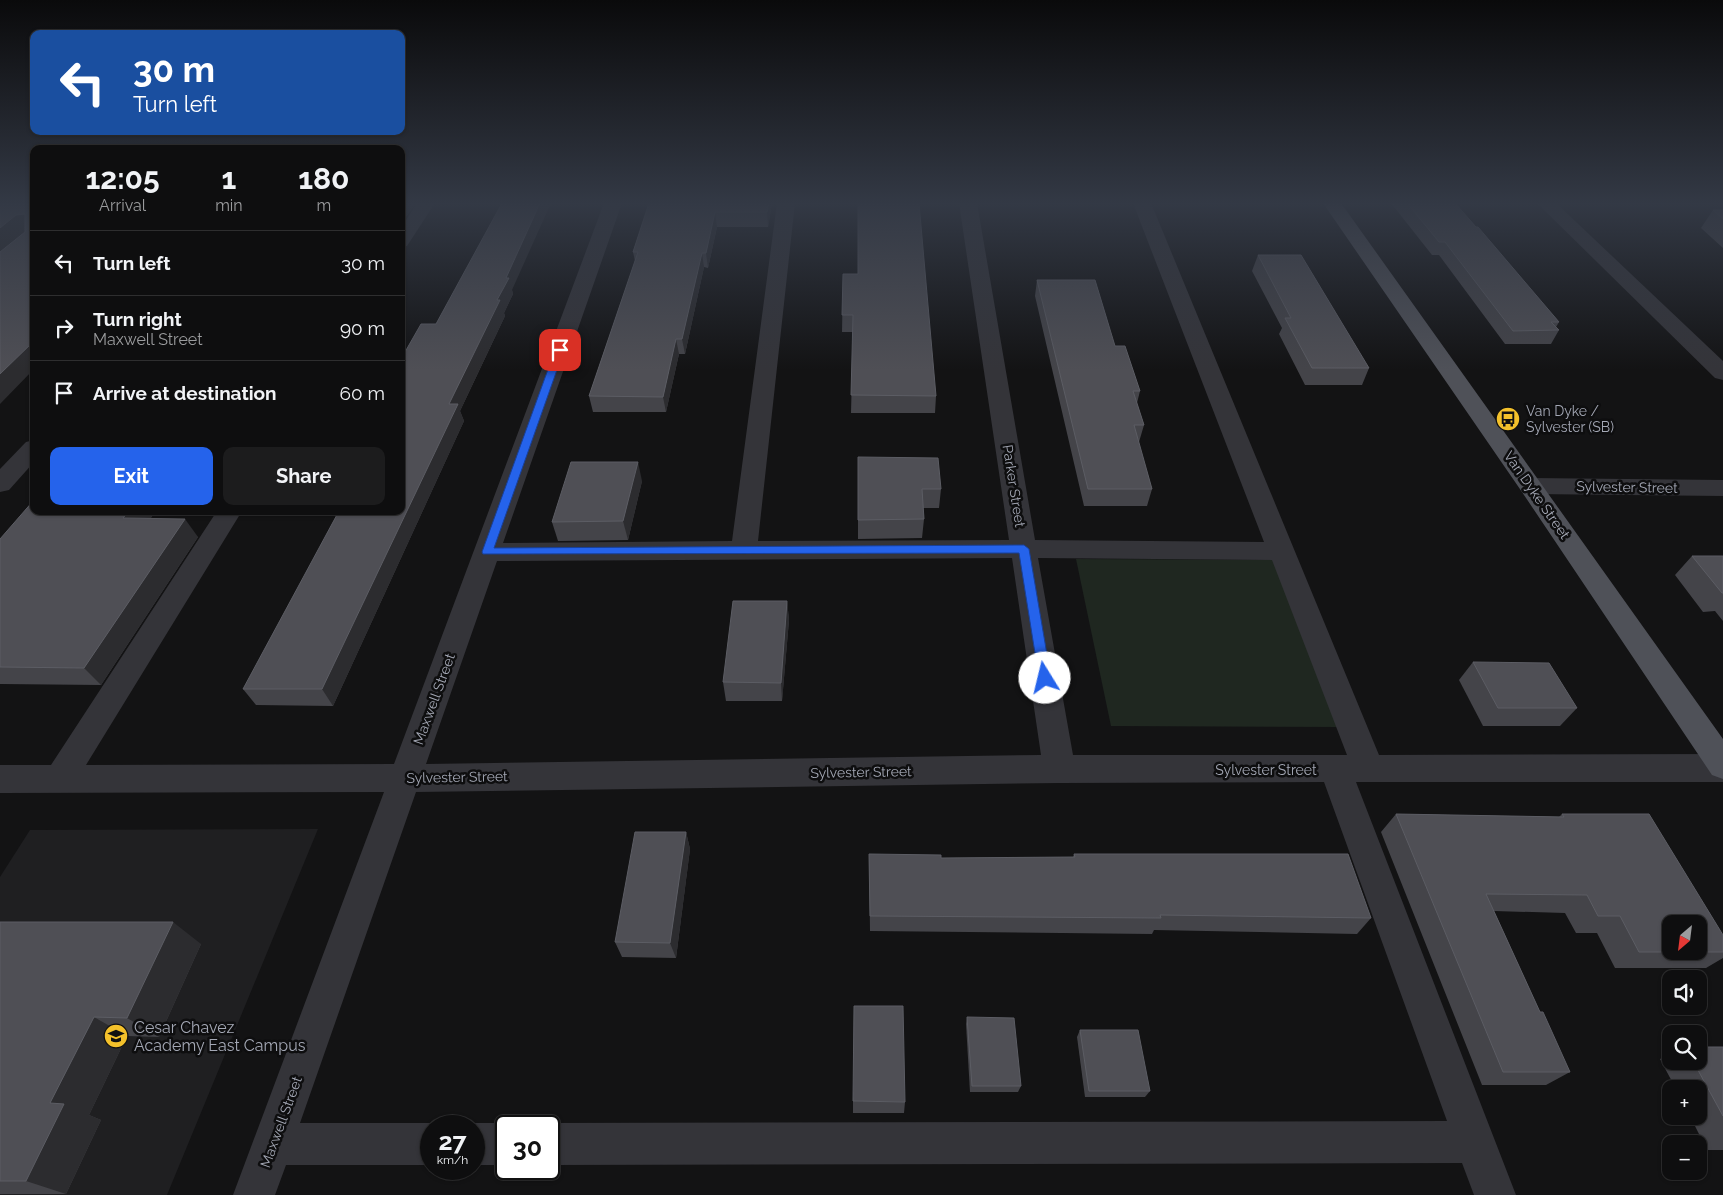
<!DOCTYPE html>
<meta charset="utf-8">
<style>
body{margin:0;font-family:Raleway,sans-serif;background:#1c1c1d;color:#f1f3f6;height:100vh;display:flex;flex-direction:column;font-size:19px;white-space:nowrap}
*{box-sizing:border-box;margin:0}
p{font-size:16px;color:#9b9c9e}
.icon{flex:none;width:28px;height:28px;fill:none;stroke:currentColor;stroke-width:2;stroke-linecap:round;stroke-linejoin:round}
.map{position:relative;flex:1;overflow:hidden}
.details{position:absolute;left:30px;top:145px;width:375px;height:370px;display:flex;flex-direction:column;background:#0e0e0f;border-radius:10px;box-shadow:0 1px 4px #0004,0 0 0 1px #2e2e2f}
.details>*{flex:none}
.guide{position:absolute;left:30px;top:30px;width:375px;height:105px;border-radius:10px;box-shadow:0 1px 4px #0004,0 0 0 1px #2e2e2f;background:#1a4fa0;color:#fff;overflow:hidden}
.needle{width:32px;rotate:208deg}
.fabs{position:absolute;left:1662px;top:915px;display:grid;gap:10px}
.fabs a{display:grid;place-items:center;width:45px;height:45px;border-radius:10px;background:#0e0e0f;box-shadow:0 1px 4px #0004,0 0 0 1px #2e2e2f;font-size:25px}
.speed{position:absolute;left:420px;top:1115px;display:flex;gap:10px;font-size:25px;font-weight:700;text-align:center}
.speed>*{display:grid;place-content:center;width:65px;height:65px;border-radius:50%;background:#0e0e0f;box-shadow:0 1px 4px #0004,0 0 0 1px #2e2e2f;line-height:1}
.speed small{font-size:12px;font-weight:400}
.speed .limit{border:2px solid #111;border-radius:8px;background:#fff;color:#111}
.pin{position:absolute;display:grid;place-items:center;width:42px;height:42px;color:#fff;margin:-21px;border-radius:10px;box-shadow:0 2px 8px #0006}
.me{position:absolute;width:55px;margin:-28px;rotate:351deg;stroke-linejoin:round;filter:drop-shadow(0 0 4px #0008)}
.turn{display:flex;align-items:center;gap:18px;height:105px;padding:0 20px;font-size:22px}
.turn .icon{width:65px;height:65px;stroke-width:2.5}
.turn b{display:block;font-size:35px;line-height:42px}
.eta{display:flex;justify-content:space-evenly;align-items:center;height:85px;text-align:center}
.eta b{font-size:30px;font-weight:700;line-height:35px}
.action{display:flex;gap:10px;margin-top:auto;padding:10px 20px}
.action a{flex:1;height:58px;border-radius:10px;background:#2563eb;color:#fff;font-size:20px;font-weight:700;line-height:58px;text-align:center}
.action a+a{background:#1c1c1d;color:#f1f3f6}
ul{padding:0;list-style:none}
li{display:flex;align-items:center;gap:15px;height:65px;padding:0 20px;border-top:1px solid #2e2e2f}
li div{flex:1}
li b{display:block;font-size:19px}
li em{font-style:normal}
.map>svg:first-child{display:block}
.built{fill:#1f1f21}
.green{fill:#1f2720}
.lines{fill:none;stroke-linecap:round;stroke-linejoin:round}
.minor{fill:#343439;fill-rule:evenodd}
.major{fill:#4f5158;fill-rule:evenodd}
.wall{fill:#444449}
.shaded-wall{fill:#2c2c2f}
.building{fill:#4f4f55;stroke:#5c5d64;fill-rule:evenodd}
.route{fill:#2563eb;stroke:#184099}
.labels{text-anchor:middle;stroke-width:5;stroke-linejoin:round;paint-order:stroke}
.poi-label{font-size:14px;fill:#a4a8b5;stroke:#0e0e0f;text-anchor:start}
.street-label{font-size:14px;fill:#a4a8b5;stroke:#0e0e0f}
.near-poi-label{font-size:16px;fill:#a4a8b5;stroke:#0e0e0f;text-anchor:start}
</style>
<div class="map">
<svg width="1723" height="1195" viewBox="0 0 1723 1195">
<rect width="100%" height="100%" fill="#131314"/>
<!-- built -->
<path class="built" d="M 318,829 L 167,1195 L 0,1195 L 0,877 L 30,830 Z"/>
<!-- green -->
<path class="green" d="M 1076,559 L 1273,560 L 1340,727 L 1111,726 Z"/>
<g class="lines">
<!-- minor -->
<g class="minor">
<path d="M 417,203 L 435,203 L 407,246 L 401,247 L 401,228 Z"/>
<path d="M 604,203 L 622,203 L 503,543 L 732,541 L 777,203 L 795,203 L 758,541 L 1009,540 L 959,203 L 977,203 L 1035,540 L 1264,542 L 1133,203 L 1151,203 L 1379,755 L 1723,754 L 1723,782 L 1356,782 L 1516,1195 L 1474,1195 L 1462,1163 L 549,1165 L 549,1126 L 542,1126 L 549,1123 L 1447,1121 L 1324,782 L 1059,783 L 416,792 L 300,1123 L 431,1123 L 438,1126 L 431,1126 L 431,1165 L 286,1165 L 275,1195 L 233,1195 L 384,792 L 0,793 L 0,765 L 51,765 L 217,511 L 242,511 L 86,765 L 394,764 ZM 1012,558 L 1041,755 L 426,764 L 497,561 ZM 1038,558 L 1272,560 L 1347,755 L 1073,755 Z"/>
<path d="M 1537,203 L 1556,203 L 1723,361 L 1723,380 L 1715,378 Z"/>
<path d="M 34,440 L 34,462 L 9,490 L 0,492 L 0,469 L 26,442 Z"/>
<path d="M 1531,478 L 1723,480 L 1723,496 L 1531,494 L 1522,492 L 1519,486 L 1522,480 Z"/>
<path d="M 474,1123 L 506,1123 L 513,1126 L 506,1126 L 506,1165 L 474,1165 L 474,1126 L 467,1126 Z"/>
</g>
<!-- major -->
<path class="major" d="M 1323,203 L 1341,203 L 1723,739 L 1723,779 L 1712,775 L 1522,492 Z"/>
</g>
<!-- wall -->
<g class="wall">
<path d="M 401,203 L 416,203 L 405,218 L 401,218 Z"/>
<path d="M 649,203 L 772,203 L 768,227 L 717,227 L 708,268 L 704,267 L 685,354 L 679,354 L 666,412 L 593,412 L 589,396 L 635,261 L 633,252 Z"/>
<path d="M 1391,203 L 1455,203 L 1559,322 L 1556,327 L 1559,330 L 1551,344 L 1505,344 L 1439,255 L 1432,255 Z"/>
<path d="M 1713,210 L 1723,210 L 1723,248 L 1701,228 Z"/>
<path d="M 1258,255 L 1369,368 L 1362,385 L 1305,385 L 1279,334 L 1282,328 L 1252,271 Z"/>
<path d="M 843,274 L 936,396 L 935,413 L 851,413 L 853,332 L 842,332 Z"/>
<path d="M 1037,280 L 1140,391 L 1137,403 L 1144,425 L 1139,442 L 1138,442 L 1152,489 L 1147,506 L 1084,506 L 1035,296 Z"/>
<path d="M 512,290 L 513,294 L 504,313 L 505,316 L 460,411 L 464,421 L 333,706 L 256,705 L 243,689 L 401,511 L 401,359 L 436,324 Z"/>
<path d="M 858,457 L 941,489 L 939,508 L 923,508 L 924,519 L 922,538 L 858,539 Z"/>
<path d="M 642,481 L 628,540 L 558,541 L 552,522 Z"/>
<path d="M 156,511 L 150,519 L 198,537 L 101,685 L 0,684 L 0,539 Z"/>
<path d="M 1692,556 L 1723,556 L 1723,621 L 1715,611 L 1703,612 L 1675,575 Z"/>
<path d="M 787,601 L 789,620 L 782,701 L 726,701 L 723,682 Z"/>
<path d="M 1473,662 L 1577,708 L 1560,726 L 1483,726 L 1459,680 Z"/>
<path d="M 1396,814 L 1559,817 L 1562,814 L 1723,935 L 1723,958 L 1706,968 L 1615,968 L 1597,933 L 1576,933 L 1565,913 L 1494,911 L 1540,1012 L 1570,1072 L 1546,1085 L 1482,1085 L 1381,832 Z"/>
<path d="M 686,832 L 690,849 L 676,958 L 622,957 L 615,942 Z"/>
<path d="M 869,854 L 941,858 L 1073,857 L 1074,854 L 1371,918 L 1357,934 L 1154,930 L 1152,934 L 870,931 Z"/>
<path d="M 0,922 L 201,944 L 159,1037 L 127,1036 L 89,1115 L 101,1120 L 66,1194 L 0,1194 Z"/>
<path d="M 967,1017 L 1021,1086 L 1018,1092 L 970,1092 L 966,1024 Z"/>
<path d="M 1080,1030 L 1150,1091 L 1145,1097 L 1085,1097 L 1077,1037 Z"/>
<path d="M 1723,1047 L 1723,1150 L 1707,1150 L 1690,1116 L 1699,1116 L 1699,1089 L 1676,1089 L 1660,1059 L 1671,1054 L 1671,1061 L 1699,1061 Z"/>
<path d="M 853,1101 L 905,1102 L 904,1113 L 853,1113 Z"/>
</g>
<!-- shaded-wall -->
<g class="shaded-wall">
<path d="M 401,203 L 416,203 L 405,218 L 401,209 Z"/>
<path d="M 540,203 L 551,203 L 512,290 L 513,294 L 504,313 L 505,316 L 460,411 L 464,421 L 333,706 L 322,689 L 449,404 L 497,300 L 506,278 Z"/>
<path d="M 769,203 L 772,203 L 768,227 L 767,212 Z"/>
<path d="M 715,212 L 717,227 L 708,268 L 706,253 Z"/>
<path d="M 25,214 L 34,227 L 0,253 L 0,228 L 16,215 Z"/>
<path d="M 702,253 L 704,267 L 685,354 L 682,339 Z"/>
<path d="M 676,339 L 679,354 L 666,412 L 663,397 Z"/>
<path d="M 34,341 L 34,369 L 0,404 L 0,374 Z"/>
<path d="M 638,462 L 642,481 L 628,540 L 623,521 Z"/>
<path d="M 129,511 L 156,511 L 137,536 L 123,518 Z"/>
<path d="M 185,519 L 198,537 L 101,685 L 84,668 Z"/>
<path d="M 787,601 L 789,620 L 782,701 L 781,683 Z"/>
<path d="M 686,832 L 690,849 L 676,958 L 670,943 Z"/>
<path d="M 173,922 L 201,944 L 159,1037 L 127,1018 Z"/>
<path d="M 94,1017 L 127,1036 L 89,1115 L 101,1120 L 66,1194 L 26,1181 L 50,1103 Z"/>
</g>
<!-- building -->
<g class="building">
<path d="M 0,203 L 34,203 L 34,341 L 0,374 L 0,252 L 25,232 L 25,214 L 16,215 L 0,228 Z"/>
<path d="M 502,203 L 540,203 L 506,278 L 509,278 L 497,300 L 500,300 L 449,404 L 458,404 L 322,689 L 243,689 L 339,511 L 401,511 L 401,396 L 403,392 L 401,392 L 401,359 L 421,324 L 436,324 Z"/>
<path d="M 649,203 L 769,203 L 767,212 L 715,212 L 706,253 L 702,253 L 682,339 L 676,339 L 663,397 L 589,396 L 638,252 L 633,252 Z"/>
<path d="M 858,203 L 919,203 L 936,396 L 851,395 L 853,315 L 842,315 L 843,274 L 858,274 Z"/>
<path d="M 1407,203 L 1455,203 L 1476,227 L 1478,227 L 1559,322 L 1551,322 L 1559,330 L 1513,331 L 1445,242 L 1439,242 Z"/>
<path d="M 1713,210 L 1723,210 L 1723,219 Z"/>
<path d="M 1258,255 L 1301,255 L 1369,368 L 1312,368 L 1285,318 L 1291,318 Z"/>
<path d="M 1037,280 L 1095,280 L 1115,346 L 1125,346 L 1140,391 L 1133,391 L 1144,425 L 1134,425 L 1152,489 L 1088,489 Z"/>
<path d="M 858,457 L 938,458 L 941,489 L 922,489 L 924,519 L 858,520 Z"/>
<path d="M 571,462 L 638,462 L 623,521 L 552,522 Z"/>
<path d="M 34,500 L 34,511 L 129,511 L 123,518 L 185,519 L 84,668 L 0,667 L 0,539 Z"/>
<path d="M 1692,556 L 1723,556 L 1723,593 L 1722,593 Z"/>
<path d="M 733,601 L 787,601 L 781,683 L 723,682 Z"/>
<path d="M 1473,662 L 1549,663 L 1577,708 L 1498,708 Z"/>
<path d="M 1396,814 L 1564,817 L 1562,814 L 1649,814 L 1723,935 L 1723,952 L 1639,952 L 1620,916 L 1598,916 L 1587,895 L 1486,894 L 1540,1012 L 1543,1012 L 1570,1072 L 1503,1072 ZM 1671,924 L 1699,924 L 1699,951 L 1671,951 Z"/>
<path d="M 635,832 L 686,832 L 670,943 L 615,942 Z"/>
<path d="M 869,854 L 941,855 L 941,858 L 1075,857 L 1074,854 L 1348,854 L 1371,918 L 1160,915 L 1161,918 L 870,916 Z"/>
<path d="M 0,922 L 173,922 L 127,1018 L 94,1017 L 50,1103 L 64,1104 L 26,1181 L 0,1181 Z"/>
<path d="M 854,1006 L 903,1006 L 905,1102 L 853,1101 Z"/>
<path d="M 967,1017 L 1014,1018 L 1021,1086 L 972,1086 Z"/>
<path d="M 1080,1030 L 1138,1030 L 1150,1091 L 1089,1091 Z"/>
<path d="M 1699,1047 L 1723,1047 L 1723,1116 L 1693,1061 L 1699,1061 Z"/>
</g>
<!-- sky -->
<linearGradient id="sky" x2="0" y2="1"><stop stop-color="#0a0a0b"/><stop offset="0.55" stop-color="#333945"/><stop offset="1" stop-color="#333945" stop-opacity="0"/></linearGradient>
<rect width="1723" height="370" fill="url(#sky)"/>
<!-- route -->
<path class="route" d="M 560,347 L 564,350 L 494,548 L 1024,545 L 1029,549 L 1051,678 L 1049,681 L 1040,681 L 1039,678 L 1019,553 L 483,554 L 482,552 L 555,350 Z"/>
<!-- icons -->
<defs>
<g id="bus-disc" transform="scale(1.25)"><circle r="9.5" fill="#f4c12b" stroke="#0e0e0f"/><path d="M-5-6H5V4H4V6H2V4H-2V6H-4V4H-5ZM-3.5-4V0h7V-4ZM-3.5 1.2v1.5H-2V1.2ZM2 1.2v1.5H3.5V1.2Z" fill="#111"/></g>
<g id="school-disc" transform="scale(1.25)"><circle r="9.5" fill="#f4c12b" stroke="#0e0e0f"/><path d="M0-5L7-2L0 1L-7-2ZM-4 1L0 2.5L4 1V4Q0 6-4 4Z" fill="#111"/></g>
</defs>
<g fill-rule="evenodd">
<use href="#bus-disc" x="1508" y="419"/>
<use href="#school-disc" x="116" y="1036"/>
</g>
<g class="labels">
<!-- poi labels -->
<g class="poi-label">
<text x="1526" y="416">Van Dyke /<tspan x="1526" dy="16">Sylvester (SB)</tspan></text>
</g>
<!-- street labels -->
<g class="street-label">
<text transform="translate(1014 486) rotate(81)" y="5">Parker Street</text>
<text transform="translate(1627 487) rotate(1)" y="5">Sylvester Street</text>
<text transform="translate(1537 495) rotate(55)" y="5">Van Dyke Street</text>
<text transform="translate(434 699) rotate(-70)" y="5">Maxwell Street</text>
<text x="1266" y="775">Sylvester Street</text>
<text transform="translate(861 772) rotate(-1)" y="5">Sylvester Street</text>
<text transform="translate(457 777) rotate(-1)" y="5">Sylvester Street</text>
<text transform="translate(281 1122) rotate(-70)" y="5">Maxwell Street</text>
</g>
<!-- near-poi labels -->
<g class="near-poi-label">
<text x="134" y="1033">Cesar Chavez<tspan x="134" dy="18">Academy East Campus</tspan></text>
</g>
</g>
</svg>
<div class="fabs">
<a><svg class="needle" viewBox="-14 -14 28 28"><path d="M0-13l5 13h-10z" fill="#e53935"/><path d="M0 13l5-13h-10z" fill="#9b9c9e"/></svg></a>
<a><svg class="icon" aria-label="sound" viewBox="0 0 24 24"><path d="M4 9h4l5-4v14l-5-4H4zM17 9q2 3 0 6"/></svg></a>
<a><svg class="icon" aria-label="search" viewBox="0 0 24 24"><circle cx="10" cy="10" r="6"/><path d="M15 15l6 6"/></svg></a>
<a>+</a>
<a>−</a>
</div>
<div class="speed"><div>27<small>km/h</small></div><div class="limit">30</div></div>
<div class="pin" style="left:560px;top:350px;background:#d93025"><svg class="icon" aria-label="arrive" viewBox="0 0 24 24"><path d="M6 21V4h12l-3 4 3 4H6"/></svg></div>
<svg class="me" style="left:1045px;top:678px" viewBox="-20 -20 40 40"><circle r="19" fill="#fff"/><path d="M0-13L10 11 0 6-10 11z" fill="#2563eb"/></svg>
<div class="guide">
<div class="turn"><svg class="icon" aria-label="left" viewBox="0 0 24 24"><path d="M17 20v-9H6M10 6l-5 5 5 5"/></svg><div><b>30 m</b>Turn left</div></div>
</div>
<section class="details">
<div class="eta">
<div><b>12:05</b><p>Arrival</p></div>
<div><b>1</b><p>min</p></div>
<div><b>180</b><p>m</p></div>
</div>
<ul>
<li><svg class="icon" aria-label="left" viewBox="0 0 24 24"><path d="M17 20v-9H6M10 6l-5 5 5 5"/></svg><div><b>Turn left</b></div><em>30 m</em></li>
<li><svg class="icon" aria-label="right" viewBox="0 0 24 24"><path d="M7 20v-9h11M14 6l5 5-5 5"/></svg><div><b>Turn right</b><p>Maxwell Street</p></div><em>90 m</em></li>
<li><svg class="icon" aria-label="arrive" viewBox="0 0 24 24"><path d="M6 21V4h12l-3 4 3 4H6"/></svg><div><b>Arrive at destination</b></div><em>60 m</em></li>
</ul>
<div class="action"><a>Exit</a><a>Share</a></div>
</section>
</div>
